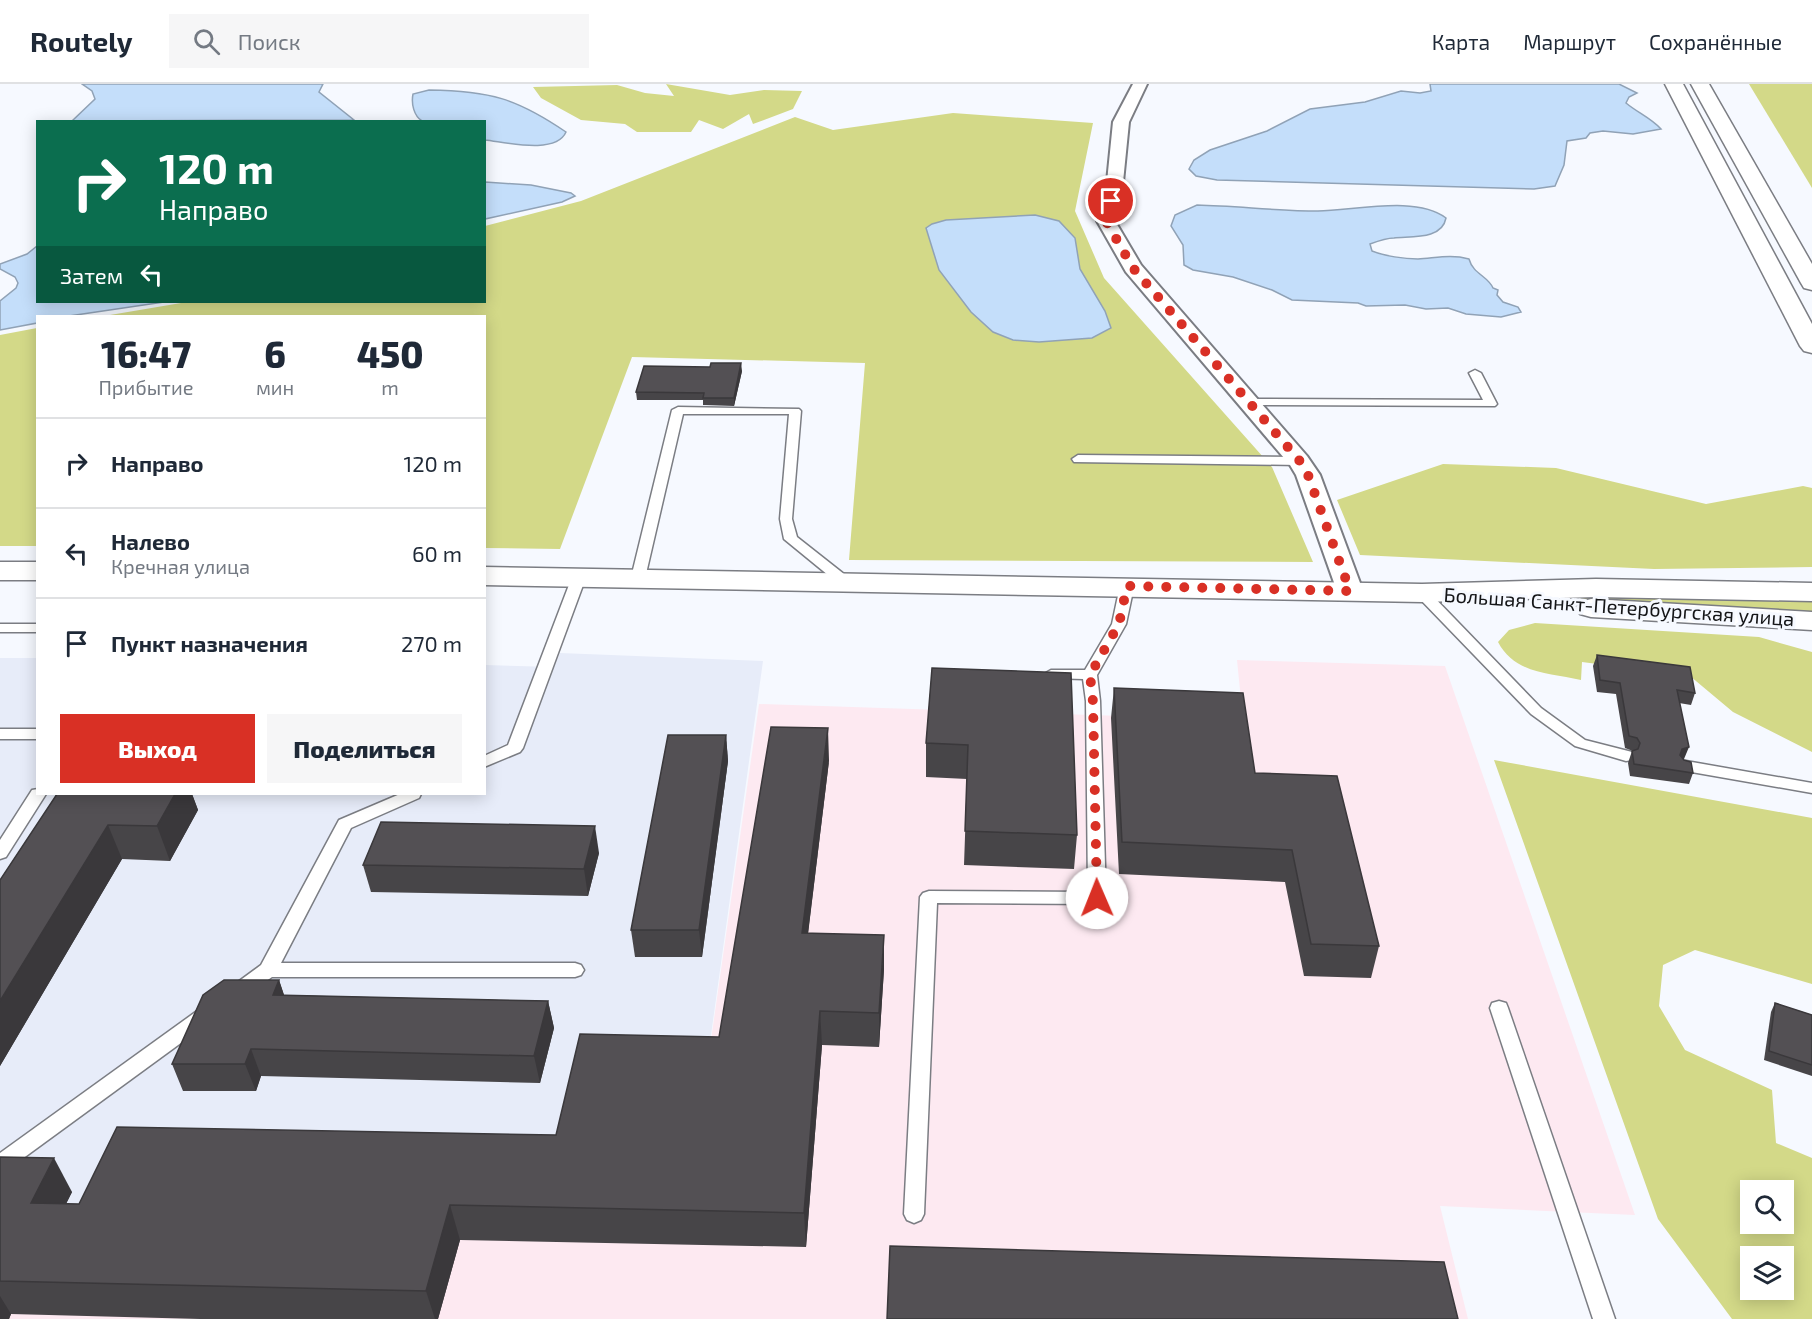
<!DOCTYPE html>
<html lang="ru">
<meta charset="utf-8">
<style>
body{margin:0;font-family:"Exo 2",sans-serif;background:#f6f6f7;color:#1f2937;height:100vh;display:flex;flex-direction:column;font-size:22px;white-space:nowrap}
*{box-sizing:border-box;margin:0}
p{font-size:20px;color:#747a83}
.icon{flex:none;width:33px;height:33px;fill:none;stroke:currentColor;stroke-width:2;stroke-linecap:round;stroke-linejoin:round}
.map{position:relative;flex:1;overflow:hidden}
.side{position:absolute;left:36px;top:231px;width:450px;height:480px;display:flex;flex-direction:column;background:#fff;border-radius:0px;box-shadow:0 3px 15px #0003}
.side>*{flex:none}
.top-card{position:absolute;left:36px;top:36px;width:450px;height:183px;border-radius:0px;box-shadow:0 3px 15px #0003;background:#0b6e4f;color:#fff;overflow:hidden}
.controls{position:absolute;left:1740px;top:1096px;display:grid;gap:12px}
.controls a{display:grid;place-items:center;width:54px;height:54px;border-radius:0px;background:#fff;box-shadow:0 3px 15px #0003;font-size:30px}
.pin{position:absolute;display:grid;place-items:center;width:51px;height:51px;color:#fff;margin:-26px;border:3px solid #fff;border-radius:50%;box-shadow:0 2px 6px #0007}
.me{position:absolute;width:66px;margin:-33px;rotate:359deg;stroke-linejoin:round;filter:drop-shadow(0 0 4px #0008)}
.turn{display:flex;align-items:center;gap:21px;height:126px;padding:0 24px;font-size:27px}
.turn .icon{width:78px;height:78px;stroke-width:2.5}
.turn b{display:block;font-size:42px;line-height:51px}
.then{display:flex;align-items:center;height:57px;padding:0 24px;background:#0003;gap:12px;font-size:22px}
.eta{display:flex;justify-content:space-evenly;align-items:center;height:102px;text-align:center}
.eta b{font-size:36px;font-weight:800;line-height:42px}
.button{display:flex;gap:12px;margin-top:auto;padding:12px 24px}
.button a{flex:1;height:69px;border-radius:0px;background:#d93025;color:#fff;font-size:24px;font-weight:800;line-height:69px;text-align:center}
.button a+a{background:#f6f6f7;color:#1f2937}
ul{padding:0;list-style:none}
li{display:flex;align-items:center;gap:18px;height:90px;padding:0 24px;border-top:2px solid #e0e1e3}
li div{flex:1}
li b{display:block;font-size:22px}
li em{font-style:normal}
header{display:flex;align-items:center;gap:36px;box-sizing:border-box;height:84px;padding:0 30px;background:#fff;border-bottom:2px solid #e0e1e3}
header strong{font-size:28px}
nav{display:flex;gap:33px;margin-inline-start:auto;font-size:21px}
.search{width:420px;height:54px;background:#f6f6f7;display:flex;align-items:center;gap:15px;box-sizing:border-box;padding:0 21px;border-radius:0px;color:#747a83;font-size:22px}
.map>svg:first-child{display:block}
.commercial{fill:#fde9f1}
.built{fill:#e7ecf9}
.green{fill:#d3d988;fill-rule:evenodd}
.water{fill:#c4defa;stroke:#90a2b6;stroke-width:1.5}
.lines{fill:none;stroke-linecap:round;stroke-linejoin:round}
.service-casing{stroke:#7b7d83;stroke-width:3}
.minor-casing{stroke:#7b7d83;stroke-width:4}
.secondary-casing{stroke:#7b7d83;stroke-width:3}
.primary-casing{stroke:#7b7d83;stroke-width:3}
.service{fill:#fff;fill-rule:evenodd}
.minor{fill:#fff;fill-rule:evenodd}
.secondary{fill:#fff;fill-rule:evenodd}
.primary{fill:#fff;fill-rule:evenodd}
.wall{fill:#474548}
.shaded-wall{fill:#3a383b}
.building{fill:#535054;stroke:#3a383b;stroke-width:1.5}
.route{stroke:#d93025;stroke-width:10;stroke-dasharray:0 18}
.labels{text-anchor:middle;stroke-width:6;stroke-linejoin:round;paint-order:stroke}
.street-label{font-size:20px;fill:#151618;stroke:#f6f9ff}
</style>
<header>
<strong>Routely</strong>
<div class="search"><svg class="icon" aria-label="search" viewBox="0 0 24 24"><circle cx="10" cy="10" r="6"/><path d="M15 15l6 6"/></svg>Поиск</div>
<nav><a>Карта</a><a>Маршрут</a><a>Сохранённые</a></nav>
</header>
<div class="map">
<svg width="1812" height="1235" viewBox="0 0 1812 1235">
<rect width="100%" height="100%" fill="#f6f9ff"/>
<!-- commercial -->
<path class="commercial" d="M 1237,576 L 1445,582 L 1635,1131 L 1440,1122 L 1468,1235 L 0,1235 L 0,1181 L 686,1131 L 759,620 L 1243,636 Z"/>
<!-- built -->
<path class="built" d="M 560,569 L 763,577 L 686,1131 L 0,1181 L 0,574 L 37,574 L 38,710 L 484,710 L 485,581 L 554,583 Z"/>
<!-- green -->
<g class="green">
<path d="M 666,0 L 730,11 L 764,6 L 802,7 L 793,25 L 753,40 L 749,30 L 723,45 L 699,36 L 691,48 L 637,48 L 625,40 L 581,36 L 541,14 L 533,3 L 617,1 L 645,9 L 674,12 Z"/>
<path d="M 1749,0 L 1812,0 L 1812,104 Z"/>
<path d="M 953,29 L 1093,39 L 1075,127 L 1104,194 L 1272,383 L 1313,478 L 849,476 L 865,279 L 632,273 L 560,465 L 485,464 L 484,232 L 104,232 L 187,218 L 484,218 L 485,142 L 581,117 L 795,33 L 833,46 Z"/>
<path d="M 37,244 L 37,462 L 0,462 L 0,251 Z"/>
<path d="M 1443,380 L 1556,384 L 1706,420 L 1803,402 L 1812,404 L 1812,483 L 1654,485 L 1360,471 L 1337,416 Z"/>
<path d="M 1681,512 L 1812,515 L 1812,529 L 1688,524 L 1559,514 Z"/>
<path d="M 1535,539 L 1759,553 L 1812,568 L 1812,668 L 1733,628 L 1690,592 L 1582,578 L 1581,596 C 1549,589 1515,590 1498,558 L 1509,546 Z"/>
<path d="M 1494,676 L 1812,734 L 1812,900 L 1695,866 L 1663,881 L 1659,922 L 1685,966 L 1772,1006 L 1776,1059 L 1812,1074 L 1812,1235 L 1732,1235 L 1658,1135 ZM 1750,1107 L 1784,1107 L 1784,1140 L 1750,1140 ZM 1750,1173 L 1784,1173 L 1784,1206 L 1750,1206 Z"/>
</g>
<!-- water -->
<g class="water">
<path d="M 82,0 L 323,0 L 319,8 L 354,36 L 72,37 L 95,15 L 92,7 Z"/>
<path d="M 1430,0 L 1619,0 L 1637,9 L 1629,13 L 1626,19 C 1638,29 1651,34 1661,45 L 1633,50 L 1603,47 L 1590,49 L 1586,54 L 1567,57 L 1564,81 L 1555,102 L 1534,105 L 1217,96 L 1196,92 L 1189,85 L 1194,76 L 1210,66 L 1267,47 L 1310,25 L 1365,18 L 1401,7 L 1420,9 L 1431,7 Z"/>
<path d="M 429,6 C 490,7 516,14 566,48 C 556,71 505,58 485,56 L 484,38 L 422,37 C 414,32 411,20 413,10 Z"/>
<path d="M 485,98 L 531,101 L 571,109 L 575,112 L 562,118 L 485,135 Z"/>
<path d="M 1197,121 C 1238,122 1278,127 1318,127 C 1353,127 1416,111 1446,134 C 1442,156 1411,152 1394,154 C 1386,154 1378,157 1370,160 L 1372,167 C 1385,172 1404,175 1418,175 C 1436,174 1451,170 1469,175 C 1473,190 1488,192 1493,204 L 1498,206 L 1497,211 L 1503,218 L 1518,223 L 1521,228 L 1501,233 L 1466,230 L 1448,224 L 1426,225 L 1405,221 L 1366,222 L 1358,219 L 1292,216 L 1272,206 L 1233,193 L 1193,186 L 1184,181 L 1183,161 L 1171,142 L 1175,131 Z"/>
<path d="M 1035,131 L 1059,137 L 1075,154 L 1080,185 L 1105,227 L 1111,244 L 1092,254 L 1039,258 L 1013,256 L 993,248 L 971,228 L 939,186 L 926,144 L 932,140 L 946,136 Z"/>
<path d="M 37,162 L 38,218 L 164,218 L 69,232 L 38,232 L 37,239 L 0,246 L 0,217 L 16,204 L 18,199 L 15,193 L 0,185 L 0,180 L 27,170 Z"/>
</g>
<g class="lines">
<!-- service casing -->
<g class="service-casing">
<g id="service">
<path d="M 1475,286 L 1481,289 L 1497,320 L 1495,322 L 1249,321 L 1243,318 L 1249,315 L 1483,316 L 1469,289 Z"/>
<path d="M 678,323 L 799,325 L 801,327 L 792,435 L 797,453 L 849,494 L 851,497 L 849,500 L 839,500 L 784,455 L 780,435 L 789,330 L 683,330 L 645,494 L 643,497 L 633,497 L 631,494 L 672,326 Z"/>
<path d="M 1078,371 L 1299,373 L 1305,377 L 1299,381 L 1074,378 L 1072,375 Z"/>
<path d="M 579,489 L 586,493 L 523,664 L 520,668 L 484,683 L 484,672 L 508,661 L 572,493 Z"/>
<path d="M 1127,498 L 1134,502 L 1126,540 L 1097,591 L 1100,617 L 1106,814 L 1103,818 L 1097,820 L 937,819 L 924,1130 L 921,1136 L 914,1139 L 907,1136 L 904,1130 L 920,813 L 923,809 L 929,807 L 1088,808 L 1086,617 L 1083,595 L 1051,594 L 1044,590 L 1051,586 L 1085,586 L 1112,540 L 1120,502 Z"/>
<path d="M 1422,505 L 1427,506 L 1541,624 L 1585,656 L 1632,668 L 1634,672 L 1632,676 L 1626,677 L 1575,662 L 1531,630 L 1417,512 L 1415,509 L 1417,506 Z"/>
<rect x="0" y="540" width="38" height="8"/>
<rect x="0" y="645" width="38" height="10"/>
<path d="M 1686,677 L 1812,699 L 1812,709 L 1680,686 L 1678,682 L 1680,678 Z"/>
<path d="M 38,705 L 38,710 L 46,710 L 6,773 L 0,775 L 0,756 L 32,706 Z"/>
<path d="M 400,710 L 421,710 L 419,714 L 351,744 L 281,879 L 575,879 L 581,881 L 584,886 L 581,891 L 575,893 L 272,893 C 260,901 246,917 231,913 L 229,908 L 231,903 L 261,881 L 339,736 Z"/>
<path d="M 1499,917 L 1506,919 L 1508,924 L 1615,1235 L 1593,1235 L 1490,924 L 1492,919 Z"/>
<path d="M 204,925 L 211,927 L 213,932 L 211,937 L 7,1086 L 0,1089 L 0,1069 L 197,927 Z"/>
</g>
</g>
<!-- minor casing -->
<g class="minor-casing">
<path id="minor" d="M 1133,0 L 1147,0 L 1129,38 L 1123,98 L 1115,137 L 1141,181 L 1307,372 L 1320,391 L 1363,507 L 1359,513 L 1350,515 L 1341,513 L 1337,507 L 1296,391 L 1290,381 L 1126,188 L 1097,137 L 1107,98 L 1113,38 Z"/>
</g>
<!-- secondary casing -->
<g class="secondary-casing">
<g id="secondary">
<path d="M 1665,0 L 1683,0 L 1812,240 L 1812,269 L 1804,267 L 1800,262 Z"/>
<path d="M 1691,0 L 1709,0 L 1812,180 L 1812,206 L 1804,204 L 1801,199 Z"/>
</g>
</g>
<!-- primary casing -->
<g class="primary-casing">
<g id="primary">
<rect x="0" y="478" width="38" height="18"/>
<path d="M 484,483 L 1422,500 L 1596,495 L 1812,499 L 1812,517 L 1596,513 L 1422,518 L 484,501 Z"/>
<path d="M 1591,515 L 1812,528 L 1812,546 L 1591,533 L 1580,530 L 1576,524 L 1580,518 Z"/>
</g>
</g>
<!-- service -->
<use href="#service" class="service"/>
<!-- minor -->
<use href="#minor" class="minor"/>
<!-- secondary -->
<use href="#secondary" class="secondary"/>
<!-- primary -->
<use href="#primary" class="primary"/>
</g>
<!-- wall -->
<g class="wall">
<path d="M 742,287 L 734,322 L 703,321 L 703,316 L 637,316 L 636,308 Z"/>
<path d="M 1597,571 L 1695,609 L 1691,621 L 1679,619 L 1684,675 L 1683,675 L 1693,689 L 1689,700 L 1630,692 L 1628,679 L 1632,667 L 1633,667 L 1625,664 L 1616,610 L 1597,608 L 1593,582 Z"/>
<path d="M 932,584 L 1077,751 L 1074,785 L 964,781 L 967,695 L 926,693 L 926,659 Z"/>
<path d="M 1114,604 L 1255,689 L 1379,862 L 1371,894 L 1304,892 L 1285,798 L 1119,790 L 1111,634 Z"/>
<path d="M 726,651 L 728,677 L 702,873 L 635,873 L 631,846 Z"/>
<path d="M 829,677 L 808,849 L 884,885 L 879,963 L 822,961 L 806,1163 L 460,1156 L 438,1235 L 200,1235 L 11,1230 L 9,1235 L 0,1235 L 0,1073 L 72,1108 L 66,1120 L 79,1120 L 556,1051 L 719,953 Z"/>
<path d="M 57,710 L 192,710 L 198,726 L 170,777 L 122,775 L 0,982 L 0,796 Z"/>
<path d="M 599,769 L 588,812 L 371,808 L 363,781 Z"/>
<path d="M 279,896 L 284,911 L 548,917 L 554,944 L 540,999 L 261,992 L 256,1007 L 183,1007 L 172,980 Z"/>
<path d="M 1775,919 L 1812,931 L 1812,992 L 1764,976 L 1771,928 Z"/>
</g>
<!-- shaded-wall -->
<g class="shaded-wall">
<path d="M 741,279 L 742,287 L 734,322 L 734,314 Z"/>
<path d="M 828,644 L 829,677 L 804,883 L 802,849 Z"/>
<path d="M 726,651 L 728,677 L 702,873 L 699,846 Z"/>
<path d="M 1689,663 L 1684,675 L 1678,677 L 1682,665 Z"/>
<path d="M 175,710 L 192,710 L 198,726 L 170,777 L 157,742 Z"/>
<path d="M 108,741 L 122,775 L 0,982 L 0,917 Z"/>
<path d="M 595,742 L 599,769 L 588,812 L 584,785 Z"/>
<path d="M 884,851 L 884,885 L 879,963 L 879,929 Z"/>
<path d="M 279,896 L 288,923 L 273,911 Z"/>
<path d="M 548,917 L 554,944 L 540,999 L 534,972 Z"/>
<path d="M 820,927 L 822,961 L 806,1163 L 804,1129 Z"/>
<path d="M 251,965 L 261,992 L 256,1007 L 245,980 Z"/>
<path d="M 54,1074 L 72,1108 L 49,1153 L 31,1119 Z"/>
<path d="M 450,1121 L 460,1156 L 438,1235 L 435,1235 L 426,1207 Z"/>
<path d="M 0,1212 L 11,1230 L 9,1235 L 0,1235 Z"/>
</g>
<!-- building -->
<g class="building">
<path d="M 711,279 L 741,279 L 734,314 L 703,314 L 704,309 L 636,308 L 644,282 L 710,283 Z"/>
<path d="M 1597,571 L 1690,583 L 1695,609 L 1677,606 L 1689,663 L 1682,665 L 1680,671 L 1684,676 L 1691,678 L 1693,689 L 1634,680 L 1632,667 L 1638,665 L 1640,659 L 1637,654 L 1629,652 L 1620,599 L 1600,596 Z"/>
<path d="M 932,584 L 1071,589 L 1077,751 L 965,747 L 968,661 L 926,659 Z"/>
<path d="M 1114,604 L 1243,609 L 1255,689 L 1337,692 L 1379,862 L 1311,860 L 1292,766 L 1122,758 Z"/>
<path d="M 771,643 L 828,644 L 802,849 L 884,851 L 879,929 L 820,927 L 804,1129 L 450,1121 L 426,1207 L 0,1197 L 0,1073 L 54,1074 L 31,1119 L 79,1120 L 117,1043 L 556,1051 L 580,950 L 719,953 Z"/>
<path d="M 668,651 L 726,651 L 699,846 L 631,846 Z"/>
<path d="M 57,710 L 175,710 L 157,742 L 108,741 L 0,917 L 0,796 Z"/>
<path d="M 381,738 L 595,742 L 584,785 L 363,781 Z"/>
<path d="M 224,896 L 279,896 L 273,911 L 548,917 L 534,972 L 251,965 L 245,980 L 172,980 L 203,911 Z"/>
<path d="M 1775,919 L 1812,931 L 1812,981 L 1769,967 Z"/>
<path d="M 890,1162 L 1444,1178 L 1458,1235 L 887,1235 Z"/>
</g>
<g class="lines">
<!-- route -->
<path class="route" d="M 1097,814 L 1093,618 L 1090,591 L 1119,540 L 1127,502 L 1350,507 L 1308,391 L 1299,376 L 1133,184 L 1106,137 L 1111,117"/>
</g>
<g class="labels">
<!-- street labels -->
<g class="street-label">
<text transform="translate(1619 523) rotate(4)" y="7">Большая Санкт-Петербургская улица</text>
</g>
</g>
</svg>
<div class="controls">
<a><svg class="icon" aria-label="search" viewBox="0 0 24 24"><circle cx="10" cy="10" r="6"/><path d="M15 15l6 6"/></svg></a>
<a><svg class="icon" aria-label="layers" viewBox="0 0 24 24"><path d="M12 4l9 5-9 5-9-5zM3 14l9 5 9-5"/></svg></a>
</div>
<div class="pin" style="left:1111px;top:117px;background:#d93025"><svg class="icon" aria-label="arrive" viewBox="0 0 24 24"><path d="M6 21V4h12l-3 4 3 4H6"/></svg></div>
<svg class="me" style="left:1097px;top:814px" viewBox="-20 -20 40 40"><circle r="19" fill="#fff"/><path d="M0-13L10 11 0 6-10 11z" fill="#d93025"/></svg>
<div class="top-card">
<div class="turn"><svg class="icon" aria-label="right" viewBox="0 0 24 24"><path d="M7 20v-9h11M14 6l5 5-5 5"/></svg><div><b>120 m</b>Направо</div></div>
<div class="then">Затем<svg class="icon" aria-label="left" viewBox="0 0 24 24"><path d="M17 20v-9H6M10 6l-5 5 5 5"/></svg></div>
</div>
<section class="side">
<div class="eta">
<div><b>16:47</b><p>Прибытие</p></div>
<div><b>6</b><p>мин</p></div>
<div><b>450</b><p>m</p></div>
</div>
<ul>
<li><svg class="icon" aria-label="right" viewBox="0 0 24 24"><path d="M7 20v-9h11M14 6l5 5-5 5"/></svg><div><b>Направо</b></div><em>120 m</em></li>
<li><svg class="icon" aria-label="left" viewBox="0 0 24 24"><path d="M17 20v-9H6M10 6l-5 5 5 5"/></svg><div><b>Налево</b><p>Кречная улица</p></div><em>60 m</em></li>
<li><svg class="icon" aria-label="arrive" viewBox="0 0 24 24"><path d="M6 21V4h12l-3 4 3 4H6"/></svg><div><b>Пункт назначения</b></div><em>270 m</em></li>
</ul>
<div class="button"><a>Выход</a><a>Поделиться</a></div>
</section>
</div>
